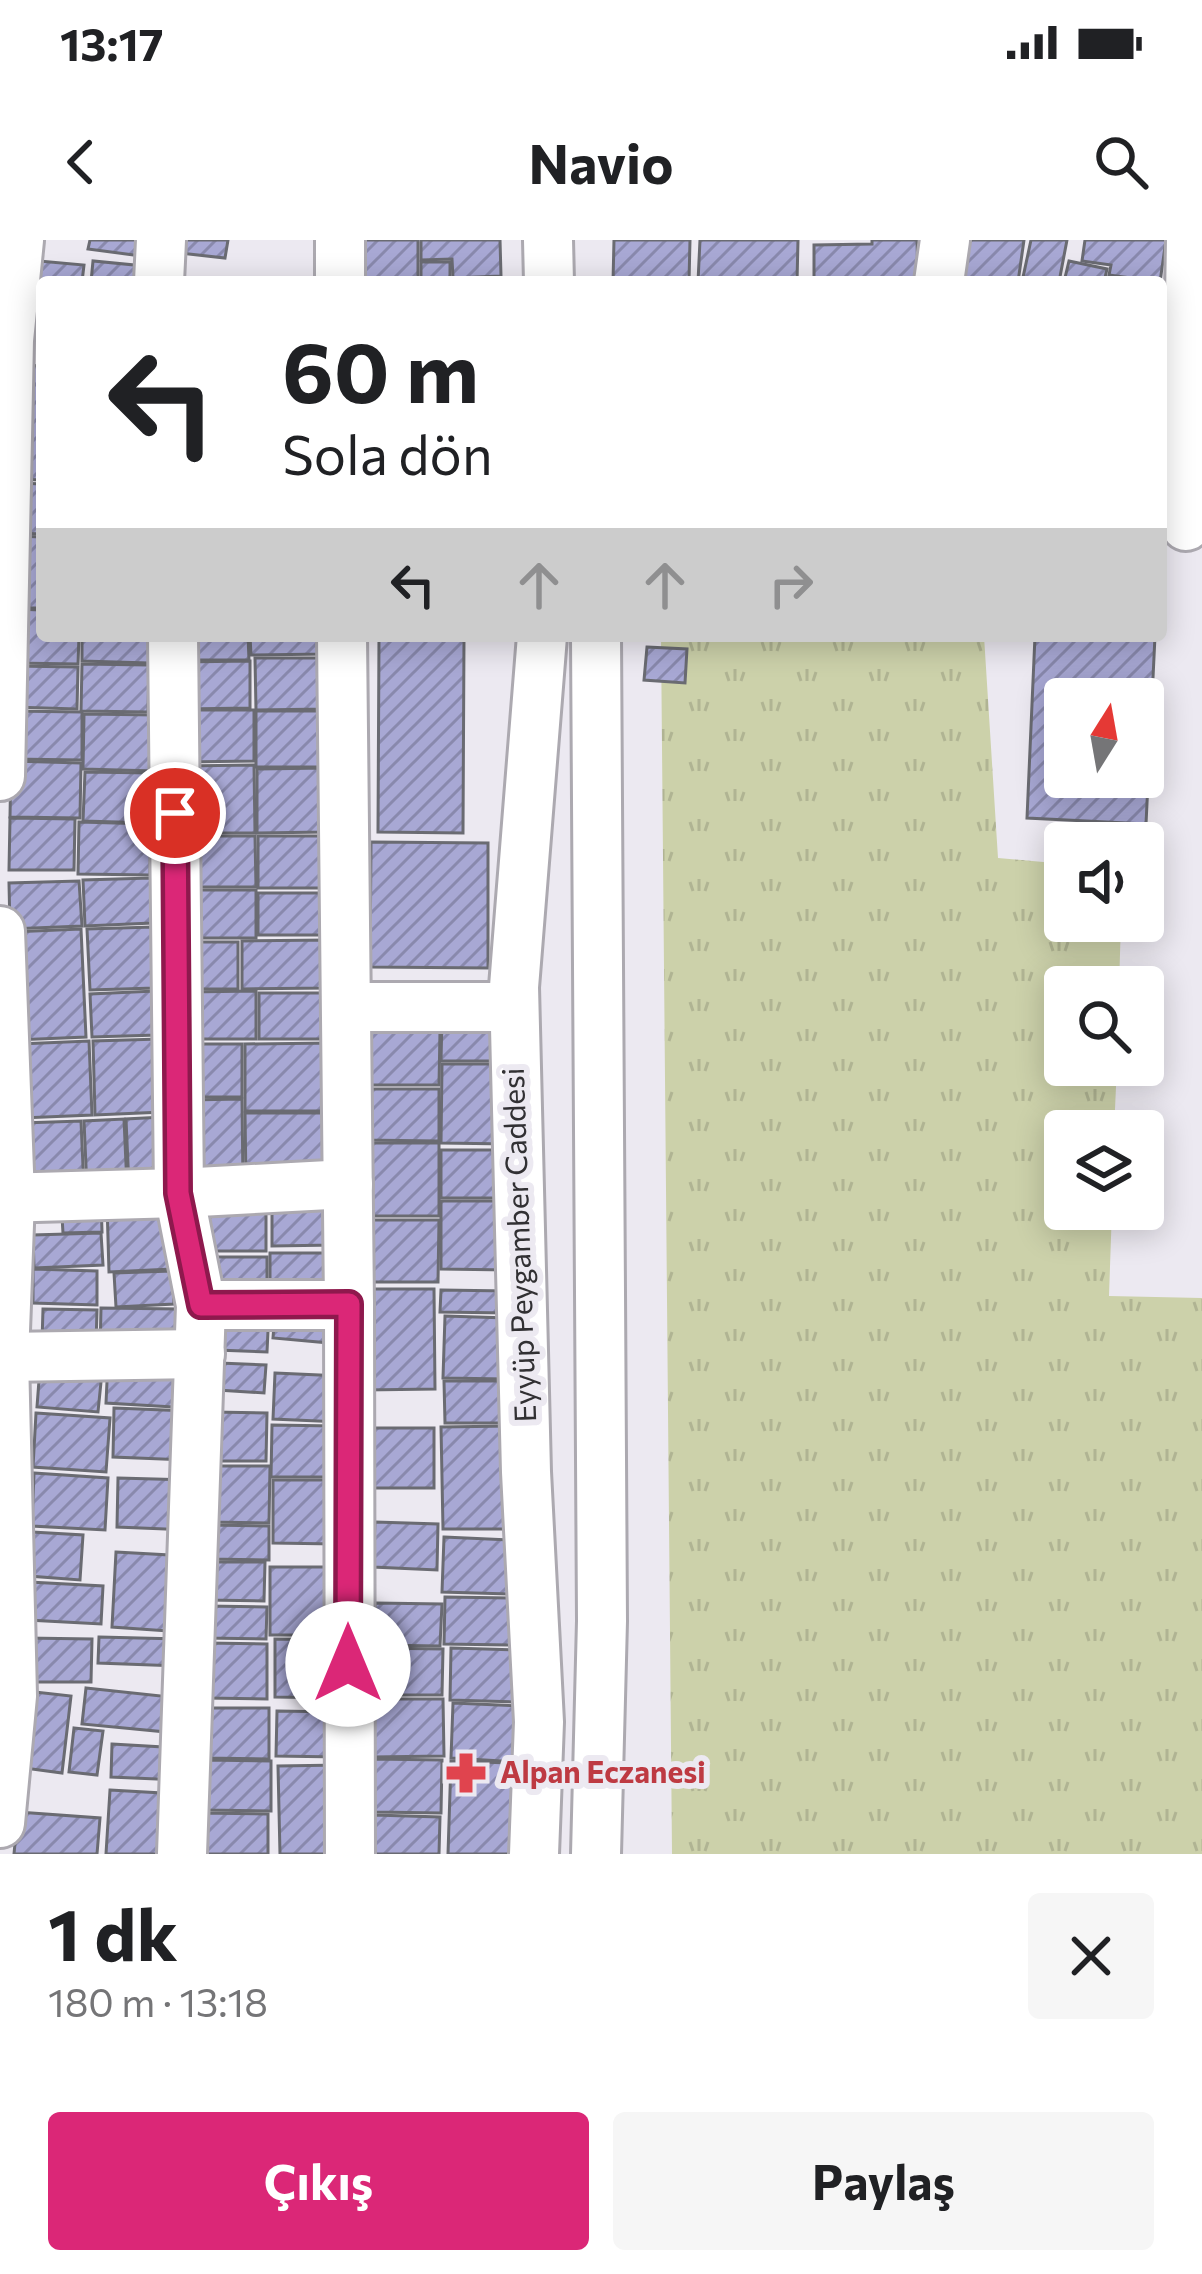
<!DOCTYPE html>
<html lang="tr">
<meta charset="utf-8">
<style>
body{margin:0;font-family:Commissioner,sans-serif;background:#f6f6f6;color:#202124;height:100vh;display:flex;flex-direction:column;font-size:45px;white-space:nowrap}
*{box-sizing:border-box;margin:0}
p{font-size:39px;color:#757577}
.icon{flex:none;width:66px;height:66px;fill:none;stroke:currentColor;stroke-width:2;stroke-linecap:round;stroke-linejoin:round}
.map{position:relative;height:1614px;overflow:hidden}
.details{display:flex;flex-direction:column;background:#fff;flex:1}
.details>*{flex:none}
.banner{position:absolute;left:36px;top:36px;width:1131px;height:366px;border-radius:12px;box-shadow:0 6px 30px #0003;background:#fff;color:#202124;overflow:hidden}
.needle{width:78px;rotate:11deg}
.buttons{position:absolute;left:1044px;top:438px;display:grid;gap:24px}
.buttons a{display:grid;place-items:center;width:120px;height:120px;border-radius:12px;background:#fff;box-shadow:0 6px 30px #0003;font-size:60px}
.pin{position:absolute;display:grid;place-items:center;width:102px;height:102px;color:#fff;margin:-51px;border:6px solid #fff;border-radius:50%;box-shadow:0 3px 12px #0007}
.me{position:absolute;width:132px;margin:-66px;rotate:0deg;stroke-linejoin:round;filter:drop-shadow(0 0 9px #0008)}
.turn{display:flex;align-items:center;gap:42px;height:252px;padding:0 48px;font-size:54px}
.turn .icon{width:156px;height:156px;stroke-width:2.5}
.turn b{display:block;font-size:84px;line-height:102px}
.lanes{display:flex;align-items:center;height:114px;padding:0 48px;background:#0003;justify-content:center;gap:60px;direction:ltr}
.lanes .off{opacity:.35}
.round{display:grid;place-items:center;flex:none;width:126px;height:126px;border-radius:12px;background:#f6f6f6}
.overview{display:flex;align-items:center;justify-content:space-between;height:204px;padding:0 48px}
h1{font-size:72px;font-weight:700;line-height:90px}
.action{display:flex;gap:24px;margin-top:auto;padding:24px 48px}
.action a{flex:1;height:138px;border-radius:12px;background:#db2777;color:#fff;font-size:48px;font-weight:700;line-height:138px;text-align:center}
.action a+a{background:#f6f6f6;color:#202124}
.status{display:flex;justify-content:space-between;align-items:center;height:84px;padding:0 60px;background:#fff;direction:ltr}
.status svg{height:33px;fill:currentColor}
header{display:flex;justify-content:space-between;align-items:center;height:156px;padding:0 48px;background:#fff;font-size:54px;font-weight:700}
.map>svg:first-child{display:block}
.park{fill:url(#park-tufts)}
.building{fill:url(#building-hatch);stroke:#6a6b72;stroke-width:3;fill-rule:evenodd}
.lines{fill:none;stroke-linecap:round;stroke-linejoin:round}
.minor-casing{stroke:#aca9b0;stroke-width:54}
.minor{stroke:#fff;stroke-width:48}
.route-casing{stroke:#8e194d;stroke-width:30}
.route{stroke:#db2777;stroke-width:21}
.labels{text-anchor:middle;stroke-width:12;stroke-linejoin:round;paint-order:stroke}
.street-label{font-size:30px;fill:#313033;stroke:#ece9f1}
.health-label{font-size:30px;font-weight:bold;fill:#be3a42;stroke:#ece9f1;text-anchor:start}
</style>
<div class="status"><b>13:17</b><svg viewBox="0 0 49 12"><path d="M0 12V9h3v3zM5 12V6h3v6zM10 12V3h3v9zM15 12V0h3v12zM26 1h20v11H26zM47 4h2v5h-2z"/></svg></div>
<header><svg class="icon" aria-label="back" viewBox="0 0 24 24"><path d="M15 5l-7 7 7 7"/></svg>Navio<svg class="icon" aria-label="search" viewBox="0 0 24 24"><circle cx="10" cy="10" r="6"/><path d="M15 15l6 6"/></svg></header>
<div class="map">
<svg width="1202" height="1614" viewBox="0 0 1202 1614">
<defs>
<pattern id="park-tufts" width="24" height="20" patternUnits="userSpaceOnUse" patternTransform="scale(3)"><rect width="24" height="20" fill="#ccd1aa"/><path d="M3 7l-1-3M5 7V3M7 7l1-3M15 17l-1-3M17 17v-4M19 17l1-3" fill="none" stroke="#b0b493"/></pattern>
<pattern id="building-hatch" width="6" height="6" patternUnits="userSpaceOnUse" patternTransform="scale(3)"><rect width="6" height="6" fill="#a8a8d4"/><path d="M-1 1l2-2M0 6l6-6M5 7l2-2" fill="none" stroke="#8989ad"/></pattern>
</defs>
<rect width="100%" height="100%" fill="#ece9f1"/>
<!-- park -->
<path class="park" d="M 661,396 L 984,396 L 998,618 L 1065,624 L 1065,681 L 1121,681 L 1119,747 L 1065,747 L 1065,825 L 1117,825 L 1114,891 L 1065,891 L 1065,969 L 1112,969 L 1109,1056 L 1202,1058 L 1202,1614 L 672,1614 Z"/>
<!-- building -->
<g class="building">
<path d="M 90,0 L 152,0 L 149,17 L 88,9 Z"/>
<path d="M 172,0 L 228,0 L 225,18 L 171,12 Z"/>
<path d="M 353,0 L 418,0 L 418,42 L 354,42 Z"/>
<path d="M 421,0 L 500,0 L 501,36 L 453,38 L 452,19 L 421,20 Z"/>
<path d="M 614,0 L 690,0 L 689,42 L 613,42 Z"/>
<path d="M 700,0 L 798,0 L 797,42 L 698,42 Z"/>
<path d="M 872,0 L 917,0 L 918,42 L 814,42 L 814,5 L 872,4 Z"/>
<path d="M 965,0 L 1024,0 L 1018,42 L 960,42 Z"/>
<path d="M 1031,0 L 1067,0 L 1059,42 L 1022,42 Z"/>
<path d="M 1085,0 L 1166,0 L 1160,42 L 1109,35 L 1111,25 L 1082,21 Z"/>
<path d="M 136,18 L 156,21 L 153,42 L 91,42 L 93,21 L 135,25 Z"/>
<path d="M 28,20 L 84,25 L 82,42 L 42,42 L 42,86 L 21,83 Z"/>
<path d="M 1069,21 L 1107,29 L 1104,42 L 1064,42 Z"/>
<rect x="421" y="22" width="29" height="20"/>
<path d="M 20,125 L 42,126 L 42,240 L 16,239 Z"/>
<path d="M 18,243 L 42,244 L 42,294 L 16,293 Z"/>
<path d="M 16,296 L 42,297 L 42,368 L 14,368 Z"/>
<path d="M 14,369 L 42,370 L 42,396 L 79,396 L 78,424 L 13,423 Z"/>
<path d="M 82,396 L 149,396 L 149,423 L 82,421 Z"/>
<path d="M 182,396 L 248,396 L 249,420 L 182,420 Z"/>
<path d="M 250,396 L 325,396 L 325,414 L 251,415 Z"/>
<path d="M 379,396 L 464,396 L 463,593 L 378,592 Z"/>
<path d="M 1035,396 L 1155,396 L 1146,584 L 1027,578 ZM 1065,459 L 1143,459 L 1143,537 L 1065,537 Z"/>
<path d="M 647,407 L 687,409 L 685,443 L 644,440 Z"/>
<path d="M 255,418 L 325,418 L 325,469 L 256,470 Z"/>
<path d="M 250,421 L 250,468 L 183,469 L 182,422 Z"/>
<path d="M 82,424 L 149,425 L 148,472 L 81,471 Z"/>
<path d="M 13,426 L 78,427 L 77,469 L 12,467 Z"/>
<path d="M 183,470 L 254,470 L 254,521 L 183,522 Z"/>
<path d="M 12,471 L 82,472 L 82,520 L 11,519 Z"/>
<path d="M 256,471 L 325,471 L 326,527 L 256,527 Z"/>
<path d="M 84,474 L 157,475 L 155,531 L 83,529 Z"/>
<path d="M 11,521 L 81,523 L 80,578 L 10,577 Z"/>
<path d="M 254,525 L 255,593 L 184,593 L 183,526 Z"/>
<path d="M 326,528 L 326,592 L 257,593 L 257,529 Z"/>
<path d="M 85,532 L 152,533 L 152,583 L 83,581 Z"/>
<path d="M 10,578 L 75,579 L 74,630 L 9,630 Z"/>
<path d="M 79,582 L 151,584 L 150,635 L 78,634 Z"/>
<path d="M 186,596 L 255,596 L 256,647 L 186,647 Z"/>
<rect x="258" y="596" width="70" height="52"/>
<path d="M 371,602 L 488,603 L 488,728 L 370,727 Z"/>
<path d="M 151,638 L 152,683 L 85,686 L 83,640 Z"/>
<path d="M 79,641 L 82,686 L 10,689 L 9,643 Z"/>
<path d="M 186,650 L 256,650 L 256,698 L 187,698 Z"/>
<path d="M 258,653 L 328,653 L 329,695 L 258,695 Z"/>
<path d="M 153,687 L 155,748 L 90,750 L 87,689 Z"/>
<path d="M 81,689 L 86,797 L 15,800 L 11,692 Z"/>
<path d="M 329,700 L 329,748 L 242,749 L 242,701 Z"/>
<rect x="187" y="702" width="51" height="47"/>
<path d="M 155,751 L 157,795 L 92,797 L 90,754 Z"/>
<path d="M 256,751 L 256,799 L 187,799 L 187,752 Z"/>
<rect x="259" y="753" width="70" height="46"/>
<path d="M 442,778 L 509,778 L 509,821 L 441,821 Z"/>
<path d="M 360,791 L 440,791 L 439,845 L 360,845 Z"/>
<path d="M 160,799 L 163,872 L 95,875 L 93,801 Z"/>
<path d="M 89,801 L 92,875 L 22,878 L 19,804 Z"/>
<path d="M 329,803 L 329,871 L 245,871 L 245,804 Z"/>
<rect x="187" y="804" width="55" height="53"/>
<path d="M 442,824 L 509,824 L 509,904 L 441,903 Z"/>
<path d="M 360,849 L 439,849 L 439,901 L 360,900 Z"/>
<path d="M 242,859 L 243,944 L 187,944 L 187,860 Z"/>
<path d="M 245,873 L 329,873 L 329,944 L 246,944 Z"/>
<path d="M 163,877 L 165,946 L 129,947 L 126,879 Z"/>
<path d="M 124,879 L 127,947 L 87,949 L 84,881 Z"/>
<path d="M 81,881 L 84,949 L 24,951 L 22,883 Z"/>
<rect x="360" y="903" width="79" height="73"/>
<rect x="441" y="910" width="67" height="48"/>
<path d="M 272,955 L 335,955 L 335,1005 L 272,1006 Z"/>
<rect x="206" y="958" width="60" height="53"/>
<path d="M 101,959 L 102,992 L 63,993 L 61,960 Z"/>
<path d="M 441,961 L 508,961 L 508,1030 L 441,1029 Z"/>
<path d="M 169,962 L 172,1029 L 109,1032 L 107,964 Z"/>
<path d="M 359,980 L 439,980 L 438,1042 L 359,1042 Z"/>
<path d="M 101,993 L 103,1025 L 34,1028 L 33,995 Z"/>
<path d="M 270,1013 L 332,1013 L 333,1061 L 270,1061 Z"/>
<path d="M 207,1017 L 267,1017 L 267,1062 L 207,1063 Z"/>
<path d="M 33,1029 L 97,1031 L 97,1065 L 33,1063 Z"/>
<path d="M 172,1031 L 174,1064 L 116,1067 L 114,1033 Z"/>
<path d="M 364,1049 L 434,1049 L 435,1149 L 365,1150 Z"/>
<path d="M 441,1050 L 507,1051 L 507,1073 L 440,1072 Z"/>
<path d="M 101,1068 L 178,1069 L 177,1113 L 100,1111 Z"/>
<path d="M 219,1068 L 269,1070 L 267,1112 L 217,1110 Z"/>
<path d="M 43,1069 L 97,1070 L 96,1104 L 42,1102 Z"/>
<path d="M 275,1071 L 332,1075 L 330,1103 L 273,1098 Z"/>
<path d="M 445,1076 L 507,1078 L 506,1139 L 443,1138 Z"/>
<path d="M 108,1120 L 191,1124 L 190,1168 L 106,1163 Z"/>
<path d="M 219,1123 L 266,1125 L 264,1153 L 218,1150 Z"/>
<path d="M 40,1127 L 102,1132 L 98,1172 L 37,1167 Z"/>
<path d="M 275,1133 L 341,1136 L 340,1182 L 273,1179 Z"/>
<path d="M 444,1141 L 509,1141 L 509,1183 L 445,1183 Z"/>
<path d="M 114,1168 L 188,1171 L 186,1220 L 113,1217 Z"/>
<path d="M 212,1172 L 267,1173 L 266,1221 L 211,1221 Z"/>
<path d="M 36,1173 L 110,1178 L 106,1232 L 33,1227 Z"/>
<path d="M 272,1185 L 334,1186 L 333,1237 L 271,1237 Z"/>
<path d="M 514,1186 L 515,1289 L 443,1289 L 441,1187 Z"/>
<path d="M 367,1188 L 434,1188 L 434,1248 L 366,1248 Z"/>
<path d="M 208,1226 L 270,1226 L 269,1283 L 207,1282 Z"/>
<path d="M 34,1233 L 108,1238 L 105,1290 L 32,1286 Z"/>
<path d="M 118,1238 L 190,1240 L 189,1290 L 117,1287 Z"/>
<path d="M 273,1240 L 335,1240 L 335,1304 L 273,1303 Z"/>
<path d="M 375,1282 L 438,1284 L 437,1330 L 373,1327 Z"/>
<path d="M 207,1285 L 269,1286 L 269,1320 L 207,1319 Z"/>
<path d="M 32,1292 L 83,1295 L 80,1340 L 29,1336 Z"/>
<path d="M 444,1297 L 511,1300 L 509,1354 L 442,1352 Z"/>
<path d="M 116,1312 L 187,1316 L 182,1392 L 112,1387 Z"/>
<path d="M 206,1322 L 265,1322 L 264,1361 L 206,1360 Z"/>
<path d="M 270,1327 L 340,1327 L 339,1395 L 270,1395 Z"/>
<path d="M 29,1342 L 103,1346 L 101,1384 L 28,1380 Z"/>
<path d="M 445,1357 L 512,1358 L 512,1405 L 444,1404 Z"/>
<path d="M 375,1363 L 442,1364 L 440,1406 L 374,1405 Z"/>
<path d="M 206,1366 L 267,1367 L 266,1399 L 205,1398 Z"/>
<path d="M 99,1397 L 179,1399 L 178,1426 L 98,1423 Z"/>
<path d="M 25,1398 L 92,1399 L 91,1442 L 25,1442 Z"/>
<path d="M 275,1399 L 337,1400 L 337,1458 L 275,1457 Z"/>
<path d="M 206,1403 L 267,1404 L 267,1459 L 205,1458 Z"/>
<path d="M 375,1408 L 443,1409 L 442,1455 L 374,1455 Z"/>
<path d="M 451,1408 L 518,1410 L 517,1462 L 450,1460 Z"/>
<path d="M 86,1448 L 180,1458 L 177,1493 L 82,1484 Z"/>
<path d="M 26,1451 L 71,1456 L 62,1533 L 17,1527 Z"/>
<path d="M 372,1459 L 443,1459 L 444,1516 L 372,1517 Z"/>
<path d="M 453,1463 L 521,1466 L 519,1522 L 451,1518 Z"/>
<path d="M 203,1468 L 269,1468 L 269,1519 L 203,1518 Z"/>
<path d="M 277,1471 L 339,1472 L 339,1517 L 276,1516 Z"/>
<path d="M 74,1488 L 103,1491 L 97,1535 L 69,1532 Z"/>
<path d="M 112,1504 L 180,1508 L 179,1540 L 111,1537 Z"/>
<path d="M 374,1519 L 442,1520 L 441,1573 L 374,1572 Z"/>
<path d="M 204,1520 L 271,1521 L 271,1571 L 203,1570 Z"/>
<path d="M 451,1521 L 513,1523 L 511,1614 L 448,1614 Z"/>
<path d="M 341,1525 L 343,1614 L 280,1614 L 278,1526 Z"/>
<path d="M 110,1550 L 179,1554 L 175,1614 L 106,1614 Z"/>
<path d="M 18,1572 L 100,1578 L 97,1614 L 14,1614 Z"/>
<path d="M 199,1573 L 268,1574 L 268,1614 L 199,1614 Z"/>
<path d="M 374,1575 L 440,1577 L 439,1614 L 373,1614 Z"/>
</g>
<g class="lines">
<!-- minor casing -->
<g class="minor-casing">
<g id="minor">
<path d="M 340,0 L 340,42"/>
<path d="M 548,0 L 549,42"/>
<path d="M 159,42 L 161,0"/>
<path d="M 939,42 L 945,0"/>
<path d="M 1186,286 L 1191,0"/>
<path d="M 173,396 L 179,953 L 201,1065 L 182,1614"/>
<path d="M 342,396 L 349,1065 L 350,1614"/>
<path d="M 596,396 L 602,1381 L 596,1614"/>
<path d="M 0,536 L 9,100 L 19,0"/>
<path d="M 0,691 L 10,958 L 4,1117 L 12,1456 L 0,1583"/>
<path d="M 346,767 L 514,767"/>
<path d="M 0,958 L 179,953 L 348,944"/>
<path d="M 201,1065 L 349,1065"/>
<path d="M 4,1117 L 200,1114"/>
<path d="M 534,1614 L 539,1482 L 526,1232 L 514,747 L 542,396"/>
</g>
</g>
<!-- minor -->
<use href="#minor" class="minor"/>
</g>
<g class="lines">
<!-- route casing -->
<g class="route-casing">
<path id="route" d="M 175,573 L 178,953 L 201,1065 L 349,1064 L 348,1424"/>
</g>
<!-- route -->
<use href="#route" class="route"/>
</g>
<!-- icons -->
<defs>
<g id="pharmacy-bare" transform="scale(3.24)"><path d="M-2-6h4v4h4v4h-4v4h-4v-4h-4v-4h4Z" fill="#e0444e" stroke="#ece9f1" stroke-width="2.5" paint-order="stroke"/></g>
</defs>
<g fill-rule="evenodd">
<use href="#pharmacy-bare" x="466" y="1533"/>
</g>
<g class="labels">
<!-- street labels -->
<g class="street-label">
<text transform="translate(520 1005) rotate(-92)" y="10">Eyyüp Peygamber Caddesi</text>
</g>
<!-- health labels -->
<g class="health-label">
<text x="500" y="1543">Alpan Eczanesi</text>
</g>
</g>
</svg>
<div class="buttons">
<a><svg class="needle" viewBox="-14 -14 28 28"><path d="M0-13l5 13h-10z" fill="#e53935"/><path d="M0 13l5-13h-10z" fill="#757577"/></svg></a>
<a><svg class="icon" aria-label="sound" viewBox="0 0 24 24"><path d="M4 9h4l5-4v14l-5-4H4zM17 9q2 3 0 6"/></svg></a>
<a><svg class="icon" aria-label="search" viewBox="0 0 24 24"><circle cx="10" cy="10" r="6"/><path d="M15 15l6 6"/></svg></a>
<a><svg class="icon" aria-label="layers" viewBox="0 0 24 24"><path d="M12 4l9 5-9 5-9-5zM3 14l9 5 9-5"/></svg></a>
</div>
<div class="pin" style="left:175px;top:573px;background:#d93025"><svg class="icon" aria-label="arrive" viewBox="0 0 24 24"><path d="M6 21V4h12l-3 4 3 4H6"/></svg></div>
<svg class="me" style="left:348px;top:1424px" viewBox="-20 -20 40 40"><circle r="19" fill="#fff"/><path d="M0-13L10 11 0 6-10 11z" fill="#db2777"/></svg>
<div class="banner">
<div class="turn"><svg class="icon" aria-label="left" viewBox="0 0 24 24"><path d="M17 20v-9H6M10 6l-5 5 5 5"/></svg><div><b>60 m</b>Sola dön</div></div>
<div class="lanes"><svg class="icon" aria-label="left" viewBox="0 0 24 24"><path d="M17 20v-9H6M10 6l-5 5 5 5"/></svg><svg class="icon off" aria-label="ahead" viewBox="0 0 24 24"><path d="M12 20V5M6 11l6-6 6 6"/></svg><svg class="icon off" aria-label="ahead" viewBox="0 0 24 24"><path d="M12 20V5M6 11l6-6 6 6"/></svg><svg class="icon off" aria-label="right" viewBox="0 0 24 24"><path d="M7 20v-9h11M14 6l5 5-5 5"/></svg></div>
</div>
</div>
<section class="details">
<div class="overview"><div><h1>1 dk</h1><p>180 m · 13:18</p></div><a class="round"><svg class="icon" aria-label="close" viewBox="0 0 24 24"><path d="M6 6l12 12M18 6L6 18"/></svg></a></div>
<div class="action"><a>Çıkış</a><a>Paylaş</a></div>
</section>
